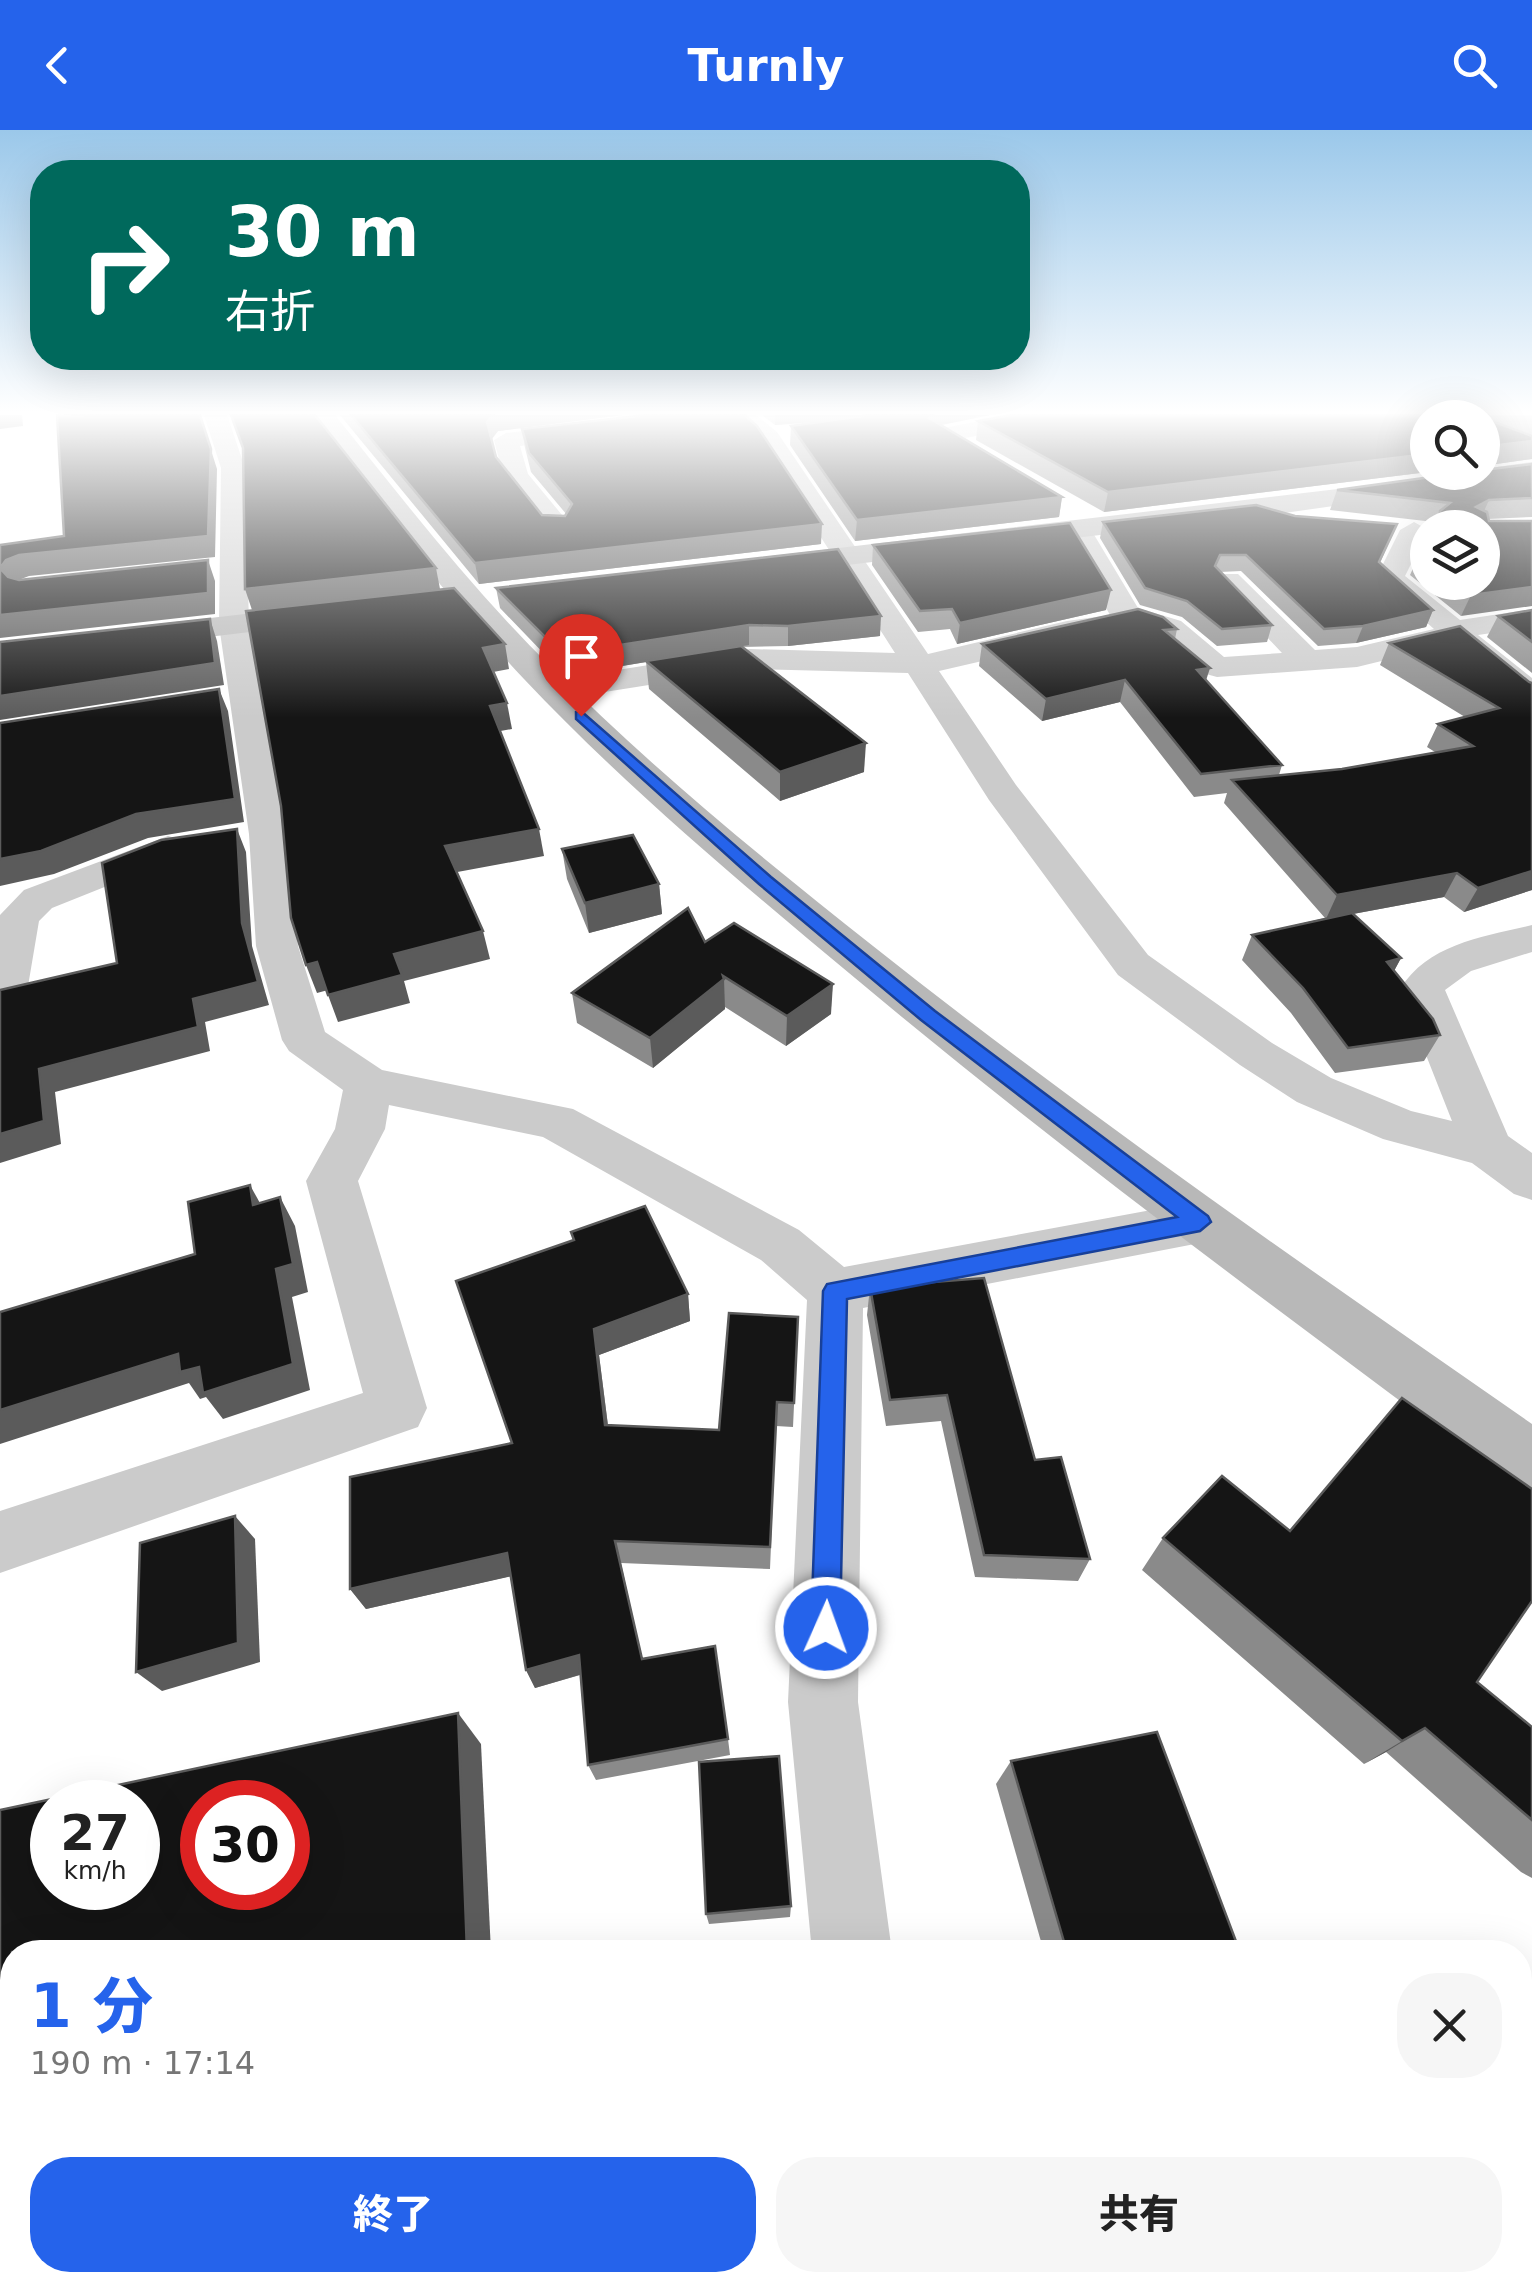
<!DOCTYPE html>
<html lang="ja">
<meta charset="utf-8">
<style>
body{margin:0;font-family:"DejaVu Sans","Noto Sans JP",sans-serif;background:#f6f6f6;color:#222;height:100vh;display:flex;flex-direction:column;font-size:38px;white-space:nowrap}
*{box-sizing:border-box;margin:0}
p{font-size:32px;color:#767676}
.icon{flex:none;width:55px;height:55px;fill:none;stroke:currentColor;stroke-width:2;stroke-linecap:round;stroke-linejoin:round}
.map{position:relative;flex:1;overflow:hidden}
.details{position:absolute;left:0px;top:1810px;width:1532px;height:352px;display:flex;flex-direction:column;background:#fff;border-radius:40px 40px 0 0;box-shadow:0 10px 40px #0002}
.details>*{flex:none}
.top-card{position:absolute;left:30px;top:30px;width:1000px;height:210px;border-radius:40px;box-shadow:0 10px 40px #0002;background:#00695c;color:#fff;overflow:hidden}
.buttons{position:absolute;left:1410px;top:270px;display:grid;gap:20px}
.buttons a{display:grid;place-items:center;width:90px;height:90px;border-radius:50%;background:#fff;box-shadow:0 10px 40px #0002;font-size:50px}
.speed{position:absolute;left:30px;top:1650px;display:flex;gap:20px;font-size:50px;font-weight:700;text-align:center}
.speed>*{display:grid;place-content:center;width:130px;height:130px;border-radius:50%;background:#fff;box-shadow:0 10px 40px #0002;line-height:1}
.speed small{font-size:25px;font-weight:400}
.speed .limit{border:15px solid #d22;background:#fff;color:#111}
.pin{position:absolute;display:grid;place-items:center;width:85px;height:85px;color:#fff;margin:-102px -42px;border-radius:50% 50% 50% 0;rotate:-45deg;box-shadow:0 0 10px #0007}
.pin .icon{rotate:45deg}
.me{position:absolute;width:110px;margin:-55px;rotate:2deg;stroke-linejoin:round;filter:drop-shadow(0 0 8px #0008)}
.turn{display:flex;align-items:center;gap:35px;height:210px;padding:0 30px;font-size:45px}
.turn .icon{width:130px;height:130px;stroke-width:2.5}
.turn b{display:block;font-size:70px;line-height:85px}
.round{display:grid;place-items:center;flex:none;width:105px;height:105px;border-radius:40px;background:#f6f6f6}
.headline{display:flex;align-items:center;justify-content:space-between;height:170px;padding:0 30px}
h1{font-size:60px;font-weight:800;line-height:75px;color:#2563eb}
.action{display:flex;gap:20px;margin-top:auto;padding:20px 30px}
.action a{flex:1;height:115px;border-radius:40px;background:#2563eb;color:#fff;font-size:40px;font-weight:800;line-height:115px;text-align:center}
.action a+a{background:#f6f6f6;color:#222}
header{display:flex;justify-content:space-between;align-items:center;height:130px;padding:0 30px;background:#2563eb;color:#fff;font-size:45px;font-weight:800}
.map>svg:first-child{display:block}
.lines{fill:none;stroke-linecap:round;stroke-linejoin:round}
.street{fill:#cbcbcb;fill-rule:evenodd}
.secondary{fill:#b8b8b8;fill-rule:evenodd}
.wall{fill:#8a8a8a}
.shaded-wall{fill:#5b5b5b}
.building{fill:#151515;stroke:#5b5b5b;stroke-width:2.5;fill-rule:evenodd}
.route{fill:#2563eb;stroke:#184099;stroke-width:2.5}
</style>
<header><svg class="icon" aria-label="back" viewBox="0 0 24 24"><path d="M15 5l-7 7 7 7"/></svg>Turnly<svg class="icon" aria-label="search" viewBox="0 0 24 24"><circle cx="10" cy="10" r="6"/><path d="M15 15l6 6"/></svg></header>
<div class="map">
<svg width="1532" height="2161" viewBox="0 0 1532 2161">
<rect width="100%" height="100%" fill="#fff"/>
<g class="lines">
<!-- street -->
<g class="street">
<path d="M 204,285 L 227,285 L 245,338 L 249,495 L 287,704 L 298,816 L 325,902 L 382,940 L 573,979 L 799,1100 L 844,1137 L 1200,1071 L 1219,1077 L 1226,1092 L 1219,1107 L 1200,1113 L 863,1178 L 858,1572 L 892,1822 L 812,1822 L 788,1572 L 807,1170 L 761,1130 L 543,1007 L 389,975 L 385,999 L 358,1051 L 427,1278 L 418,1297 L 0,1443 L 0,1381 L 363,1263 L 306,1051 L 335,999 L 343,960 L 289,921 L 282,910 L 256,816 L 249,704 L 219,495 L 221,338 Z"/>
<path d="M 730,285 L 756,285 L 777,302 L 928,524 L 1067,491 L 1110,485 L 1063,399 L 1077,391 L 1087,393 L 1138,478 L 1181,491 L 1224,527 L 1282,523 L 1213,450 L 1218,444 L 1238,444 L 1315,520 L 1357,517 L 1434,499 L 1376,448 L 1400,400 L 1414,392 L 1428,400 L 1405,446 L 1460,490 L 1532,479 L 1532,497 L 1478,505 L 1532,548 L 1532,575 L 1520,572 L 1451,514 L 1357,537 L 1217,547 L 1206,544 L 1159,505 L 1133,496 L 939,541 L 1016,655 L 1148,825 L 1272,913 L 1331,948 L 1411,981 L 1452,991 L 1400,859 C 1429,813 1483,807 1532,795 L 1532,822 L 1471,841 L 1445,860 L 1508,1006 L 1532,1023 L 1532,1070 L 1514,1064 L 1472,1033 L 1383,1009 L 1297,972 L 1240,935 L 1118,845 L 989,670 L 908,543 L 750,539 L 554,570 L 542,567 L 537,560 L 542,553 L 554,550 L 750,519 L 895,523 L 760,312 Z"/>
<path d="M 1013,285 L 1063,285 L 1052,292 L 965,308 L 1001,330 L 1004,335 L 992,342 L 931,305 L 943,298 Z"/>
<path d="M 594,293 L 602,295 L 606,300 L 602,305 L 520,316 L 528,344 L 572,397 L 558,405 L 548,403 L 503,345 L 494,310 L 506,303 Z"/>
<path d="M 168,706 L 182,710 L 187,718 L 182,726 L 52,778 L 39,791 L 26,868 L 20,878 L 0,884 L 0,785 L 24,760 Z"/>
<path d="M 843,2150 L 935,2150 L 936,2161 L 844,2161 Z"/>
</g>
<!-- secondary -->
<g class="secondary">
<path d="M 310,285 L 335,285 C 404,371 472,459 551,537 C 651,638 762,728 873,816 C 1086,985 1309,1139 1532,1294 L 1532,1361 L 1509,1352 C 1288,1187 1066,1025 855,848 C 741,753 626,657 524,549 C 447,467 375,377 310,285 Z"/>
<path d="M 1532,332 L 1532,348 L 1277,384 L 771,444 L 760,441 L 756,435 L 760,429 L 771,426 L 1482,342 L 1482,339 Z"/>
<path d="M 323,475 L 334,478 L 339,485 L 334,492 L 0,532 L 0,512 Z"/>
</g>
</g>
<!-- wall -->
<g class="wall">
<path d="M 340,285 L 623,285 L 498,301 L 492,309 L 496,327 L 542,385 L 565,386 L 567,385 L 531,342 L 525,318 L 522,299 L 821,414 L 479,454 Z"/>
<path d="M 762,285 L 990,285 L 942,295 L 1062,367 L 1059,387 L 855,411 L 790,315 L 791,296 L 831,291 L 775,295 Z"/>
<path d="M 1011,285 L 1532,285 L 1532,306 L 1488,288 L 1532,306 L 1532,329 L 1482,336 L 1428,288 L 1428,342 L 1104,382 L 976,310 L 978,291 Z"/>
<path d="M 1532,334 L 1532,387 L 1488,389 L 1489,391 L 1532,391 L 1461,486 L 1410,445 L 1428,405 L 1428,452 L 1482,452 L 1434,392 L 1330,380 L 1337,360 Z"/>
<path d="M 1103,392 L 1397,394 L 1380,433 L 1433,480 L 1426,497 L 1356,513 L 1318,516 L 1241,441 L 1220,442 L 1272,495 L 1267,512 L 1217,516 L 1182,487 L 1140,475 L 1100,408 Z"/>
<path d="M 873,415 L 1106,480 L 957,514 L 950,499 L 918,502 L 872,435 Z"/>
<path d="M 496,458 L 880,506 L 788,516 L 741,517 L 864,642 L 780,671 L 649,559 L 646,532 L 622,536 L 604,520 L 551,531 L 500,478 Z"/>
<path d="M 1532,480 L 1532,543 L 1487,507 L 1498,486 Z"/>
<path d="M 1177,499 L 1175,509 L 1206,550 L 1282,635 L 1279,645 L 1342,639 L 1435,622 L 1427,617 L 1438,594 L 1465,587 L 1380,535 L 1389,513 L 1532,553 L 1532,760 L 1464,782 L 1444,767 L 1353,784 L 1401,828 L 1394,841 L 1440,905 L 1424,931 L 1335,943 L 1291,883 L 1242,830 L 1252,805 L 1325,788 L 1224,673 L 1227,663 L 1194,667 L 1120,572 L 1042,591 L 979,536 L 982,514 Z"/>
<path d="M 562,719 L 659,754 L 662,784 L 589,803 L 567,749 Z"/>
<path d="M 705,812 L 831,884 L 786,916 L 725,877 L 725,879 L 653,938 L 577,893 L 572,863 Z"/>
<path d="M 571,1102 L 688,1164 L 690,1191 L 599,1225 L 608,1295 L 719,1300 L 798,1187 L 793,1297 L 776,1296 L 770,1439 L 621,1433 L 642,1529 L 728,1609 L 730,1625 L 596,1650 L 588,1635 L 580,1545 L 535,1558 L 526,1540 L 511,1446 L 366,1479 L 350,1459 L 512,1313 L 573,1110 Z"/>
<path d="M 870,1157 L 1035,1330 L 1090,1429 L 1078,1451 L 975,1447 L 941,1291 L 886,1296 L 867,1185 Z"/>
<path d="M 1163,1408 L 1477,1552 L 1532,1597 L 1532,1748 L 1521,1742 L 1386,1622 L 1364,1634 L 1142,1440 Z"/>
<path d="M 1011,1631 L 1240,1822 L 1044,1822 L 996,1654 Z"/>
<path d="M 791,1776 L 790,1787 L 709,1794 L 706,1784 Z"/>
</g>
<!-- shaded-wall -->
<g class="shaded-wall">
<path d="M 0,285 L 22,285 L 23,296 L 0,299 Z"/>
<path d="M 200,285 L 217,339 L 215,427 L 29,446 L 16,451 L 10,459 L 0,438 L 6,430 L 19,425 L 208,406 Z"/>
<path d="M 493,285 L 623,285 L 498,301 L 490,311 L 487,292 Z"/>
<path d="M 775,285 L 878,285 L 878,287 L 775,295 Z"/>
<path d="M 932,285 L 990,285 L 940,295 L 929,288 Z"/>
<path d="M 1532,311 L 1532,329 L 1482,336 L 1482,317 Z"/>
<path d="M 1428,324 L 1428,342 L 1104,382 L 1108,362 Z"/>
<path d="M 1062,367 L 1059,387 L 855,411 L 857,390 Z"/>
<path d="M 1489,370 L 1480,390 L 1476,377 Z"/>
<path d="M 822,394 L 821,414 L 479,454 L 475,433 Z"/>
<path d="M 208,430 L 215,451 L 215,484 L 0,508 L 0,485 Z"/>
<path d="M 436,438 L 440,459 L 252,480 L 245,459 Z"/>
<path d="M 1532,457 L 1532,476 L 1461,486 L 1471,465 Z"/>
<path d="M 1111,460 L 1106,480 L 957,514 L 960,493 Z"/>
<path d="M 1433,480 L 1426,497 L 1356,513 L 1363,496 Z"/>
<path d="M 881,486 L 880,506 L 788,516 L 788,496 Z"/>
<path d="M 210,489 L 217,511 L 224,555 L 0,590 L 0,566 Z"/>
<path d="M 749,495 L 749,515 L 622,536 L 620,515 Z"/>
<path d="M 602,500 L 604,520 L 551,531 L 548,510 Z"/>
<path d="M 505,514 L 509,539 L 488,543 L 483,518 Z"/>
<path d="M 1210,538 L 1203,560 L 1197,540 Z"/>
<path d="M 1125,550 L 1120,572 L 1042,591 L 1046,569 Z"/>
<path d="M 219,559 L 228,581 L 244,692 L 148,708 L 54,744 L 0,756 L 0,729 Z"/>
<path d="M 507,573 L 512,599 L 495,602 L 490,576 Z"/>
<path d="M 866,613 L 864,642 L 780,671 L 780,642 Z"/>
<path d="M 237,699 L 246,722 L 252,816 L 269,875 L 205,892 L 210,921 L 55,962 L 61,1014 L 0,1033 L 0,1004 L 39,939 L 193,869 L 242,793 Z"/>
<path d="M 539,699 L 544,726 L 452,743 L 445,716 Z"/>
<path d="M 1532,741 L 1532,760 L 1464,782 L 1478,758 Z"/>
<path d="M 1457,743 L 1444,767 L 1326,789 L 1337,765 Z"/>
<path d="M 659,754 L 662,784 L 589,803 L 585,773 Z"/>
<path d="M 483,801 L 490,829 L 404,851 L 410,873 L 338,892 L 328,865 L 394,824 Z"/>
<path d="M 1401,828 L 1387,854 L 1387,832 Z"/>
<path d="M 317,832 L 328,860 L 317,863 L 306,835 Z"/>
<path d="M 724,849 L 725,879 L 653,938 L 650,908 Z"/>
<path d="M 833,854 L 831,884 L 786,916 L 787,886 Z"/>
<path d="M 250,1055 L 266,1084 L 253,1075 Z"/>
<path d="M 280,1067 L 295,1096 L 308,1162 L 292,1167 L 310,1260 L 223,1289 L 206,1267 L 200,1269 L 189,1253 L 0,1314 L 0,1280 L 276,1139 Z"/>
<path d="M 688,1164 L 690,1191 L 599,1225 L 611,1320 L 605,1295 L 594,1199 Z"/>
<path d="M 235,1386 L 255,1409 L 260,1532 L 162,1561 L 136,1542 Z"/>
<path d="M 507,1423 L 517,1445 L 366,1479 L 350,1459 Z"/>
<path d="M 579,1525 L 586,1543 L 535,1558 L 526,1540 Z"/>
<path d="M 458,1583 L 481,1614 L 491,1822 L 467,1822 Z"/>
<path d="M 1425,1598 L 1386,1622 L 1364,1634 L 1402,1611 Z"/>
<path d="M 12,2011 L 12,2028 L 0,2031 L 0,2014 Z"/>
</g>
<!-- building -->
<g class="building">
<path d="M 57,285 L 200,285 L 211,319 L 208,406 L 19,425 L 6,430 L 0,438 L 0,415 L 64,406 Z"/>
<path d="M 231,285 L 315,285 L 436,438 L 245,459 L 243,318 Z"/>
<path d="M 351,285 L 493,285 L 487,292 L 496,327 L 542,385 L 565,386 L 572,374 L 529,323 L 522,299 L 646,285 L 745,285 L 757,296 L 822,394 L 475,433 Z"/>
<path d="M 869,285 L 932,285 L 929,288 L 1062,367 L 857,390 L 791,296 Z"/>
<path d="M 1011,285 L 1488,285 L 1489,290 L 1532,306 L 1532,311 L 1482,317 L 1482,288 L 1428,288 L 1428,324 L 1108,362 L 978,291 Z"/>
<path d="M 1532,334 L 1532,368 L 1489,370 L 1476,377 L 1487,382 L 1489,391 L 1532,391 L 1532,457 L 1471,465 L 1455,452 L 1482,452 L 1482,398 L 1431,398 L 1434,392 L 1439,391 L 1440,381 L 1450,373 L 1337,360 L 1467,342 L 1482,342 L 1482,340 Z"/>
<path d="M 1256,375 L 1295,386 L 1397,394 L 1379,432 L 1433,480 L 1363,496 L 1324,499 L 1246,425 L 1220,425 L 1215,436 L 1272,495 L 1222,499 L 1187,471 L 1145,458 L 1103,392 Z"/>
<path d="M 1070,393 L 1111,460 L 960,493 L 952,479 L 920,481 L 873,415 Z"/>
<path d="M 1428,405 L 1428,431 L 1418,424 Z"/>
<path d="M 838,419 L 881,486 L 788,496 L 749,495 L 620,515 L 602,500 L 548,510 L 496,458 Z"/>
<path d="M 208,430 L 208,463 L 0,485 L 0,438 L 8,447 L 19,450 Z"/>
<path d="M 454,458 L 505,514 L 483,518 L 507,573 L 490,576 L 539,699 L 445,716 L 483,801 L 394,824 L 402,845 L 328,865 L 317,832 L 306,835 L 291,788 L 281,676 L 246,481 Z"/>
<path d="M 1138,479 L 1163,487 L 1177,499 L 1164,500 L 1210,538 L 1197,540 L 1282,635 L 1201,644 L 1125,550 L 1046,569 L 982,514 Z"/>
<path d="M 1532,480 L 1532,512 L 1498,486 Z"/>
<path d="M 210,489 L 215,533 L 0,566 L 0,512 Z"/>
<path d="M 1460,496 L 1529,552 L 1532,553 L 1532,741 L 1478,758 L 1457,743 L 1337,765 L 1232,650 L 1342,639 L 1473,616 L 1438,594 L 1499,578 L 1389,513 Z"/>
<path d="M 741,516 L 866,613 L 780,642 L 646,531 Z"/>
<path d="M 219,559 L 235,669 L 136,684 L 41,721 L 0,729 L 0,593 Z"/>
<path d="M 237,699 L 242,793 L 258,852 L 193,869 L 198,897 L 39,939 L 44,991 L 0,1004 L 0,860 L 117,833 L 102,733 L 161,710 Z"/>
<path d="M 633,705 L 659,754 L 585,773 L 562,719 Z"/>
<path d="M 688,778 L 705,812 L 734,793 L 833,854 L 787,886 L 723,846 L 724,849 L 650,908 L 572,863 Z"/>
<path d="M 1352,783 L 1401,828 L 1387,832 L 1433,889 L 1440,905 L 1348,918 L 1303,858 L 1252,805 Z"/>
<path d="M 250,1055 L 253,1075 L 280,1067 L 293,1134 L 276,1139 L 293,1234 L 203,1263 L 199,1237 L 180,1242 L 178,1224 L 0,1280 L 0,1182 L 195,1124 L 188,1072 Z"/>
<path d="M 645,1076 L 688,1164 L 594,1199 L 605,1295 L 719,1300 L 729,1183 L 798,1187 L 794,1273 L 777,1272 L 770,1417 L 615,1411 L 642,1529 L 715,1516 L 728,1609 L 588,1635 L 579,1525 L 526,1540 L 507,1423 L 350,1459 L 350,1347 L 512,1313 L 456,1151 L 574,1110 L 571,1102 Z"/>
<path d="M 984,1148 L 1035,1330 L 1061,1327 L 1090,1429 L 984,1425 L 947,1265 L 890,1270 L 870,1157 Z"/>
<path d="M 1402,1268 L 1532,1359 L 1532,1471 L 1477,1552 L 1532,1597 L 1532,1690 L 1425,1598 L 1402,1611 L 1163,1408 L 1222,1346 L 1290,1401 Z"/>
<path d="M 235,1386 L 238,1513 L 136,1542 L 140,1413 Z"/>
<path d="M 458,1583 L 467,1822 L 12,1822 L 12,2011 L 0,2014 L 0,1680 ZM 52,1672 L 138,1672 L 138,1758 L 52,1758 ZM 202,1672 L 288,1672 L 288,1758 L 202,1758 Z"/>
<path d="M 1157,1602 L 1240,1822 L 1067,1822 L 1011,1631 Z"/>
<path d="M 779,1626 L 791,1776 L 706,1784 L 699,1632 Z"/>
</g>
<!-- sky -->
<linearGradient id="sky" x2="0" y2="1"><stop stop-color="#9bc8ea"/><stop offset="0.48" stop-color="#fff"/><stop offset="1" stop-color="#fff" stop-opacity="0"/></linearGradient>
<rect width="1532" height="588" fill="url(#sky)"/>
<!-- route -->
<path class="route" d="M 581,581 L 771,747 L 935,881 L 1208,1086 L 1211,1092 L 1200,1101 L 847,1169 L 840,1498 L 836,1508 L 826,1512 L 815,1508 L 811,1498 L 823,1161 L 827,1154 L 1177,1087 L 921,890 L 759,754 L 576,589 L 576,582 Z"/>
</svg>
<div class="buttons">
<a><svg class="icon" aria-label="search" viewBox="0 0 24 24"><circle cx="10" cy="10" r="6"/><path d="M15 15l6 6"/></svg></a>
<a><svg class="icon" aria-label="layers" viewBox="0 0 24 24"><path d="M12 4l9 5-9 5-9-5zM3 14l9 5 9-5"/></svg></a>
</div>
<div class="speed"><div>27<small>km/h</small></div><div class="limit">30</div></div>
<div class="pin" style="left:581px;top:586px;background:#d93025"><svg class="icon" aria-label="arrive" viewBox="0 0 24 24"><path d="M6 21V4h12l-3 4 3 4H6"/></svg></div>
<svg class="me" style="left:826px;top:1498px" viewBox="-20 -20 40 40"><circle r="17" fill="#2563eb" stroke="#fff" stroke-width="3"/><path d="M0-11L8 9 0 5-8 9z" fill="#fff"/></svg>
<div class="top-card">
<div class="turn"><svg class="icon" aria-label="right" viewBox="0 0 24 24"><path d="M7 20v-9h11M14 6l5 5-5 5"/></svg><div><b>30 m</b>右折</div></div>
</div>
<section class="details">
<div class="headline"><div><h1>1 分</h1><p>190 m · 17:14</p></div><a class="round"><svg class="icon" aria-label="close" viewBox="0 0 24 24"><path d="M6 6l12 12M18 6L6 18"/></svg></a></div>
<div class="action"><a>終了</a><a>共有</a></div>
</section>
</div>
